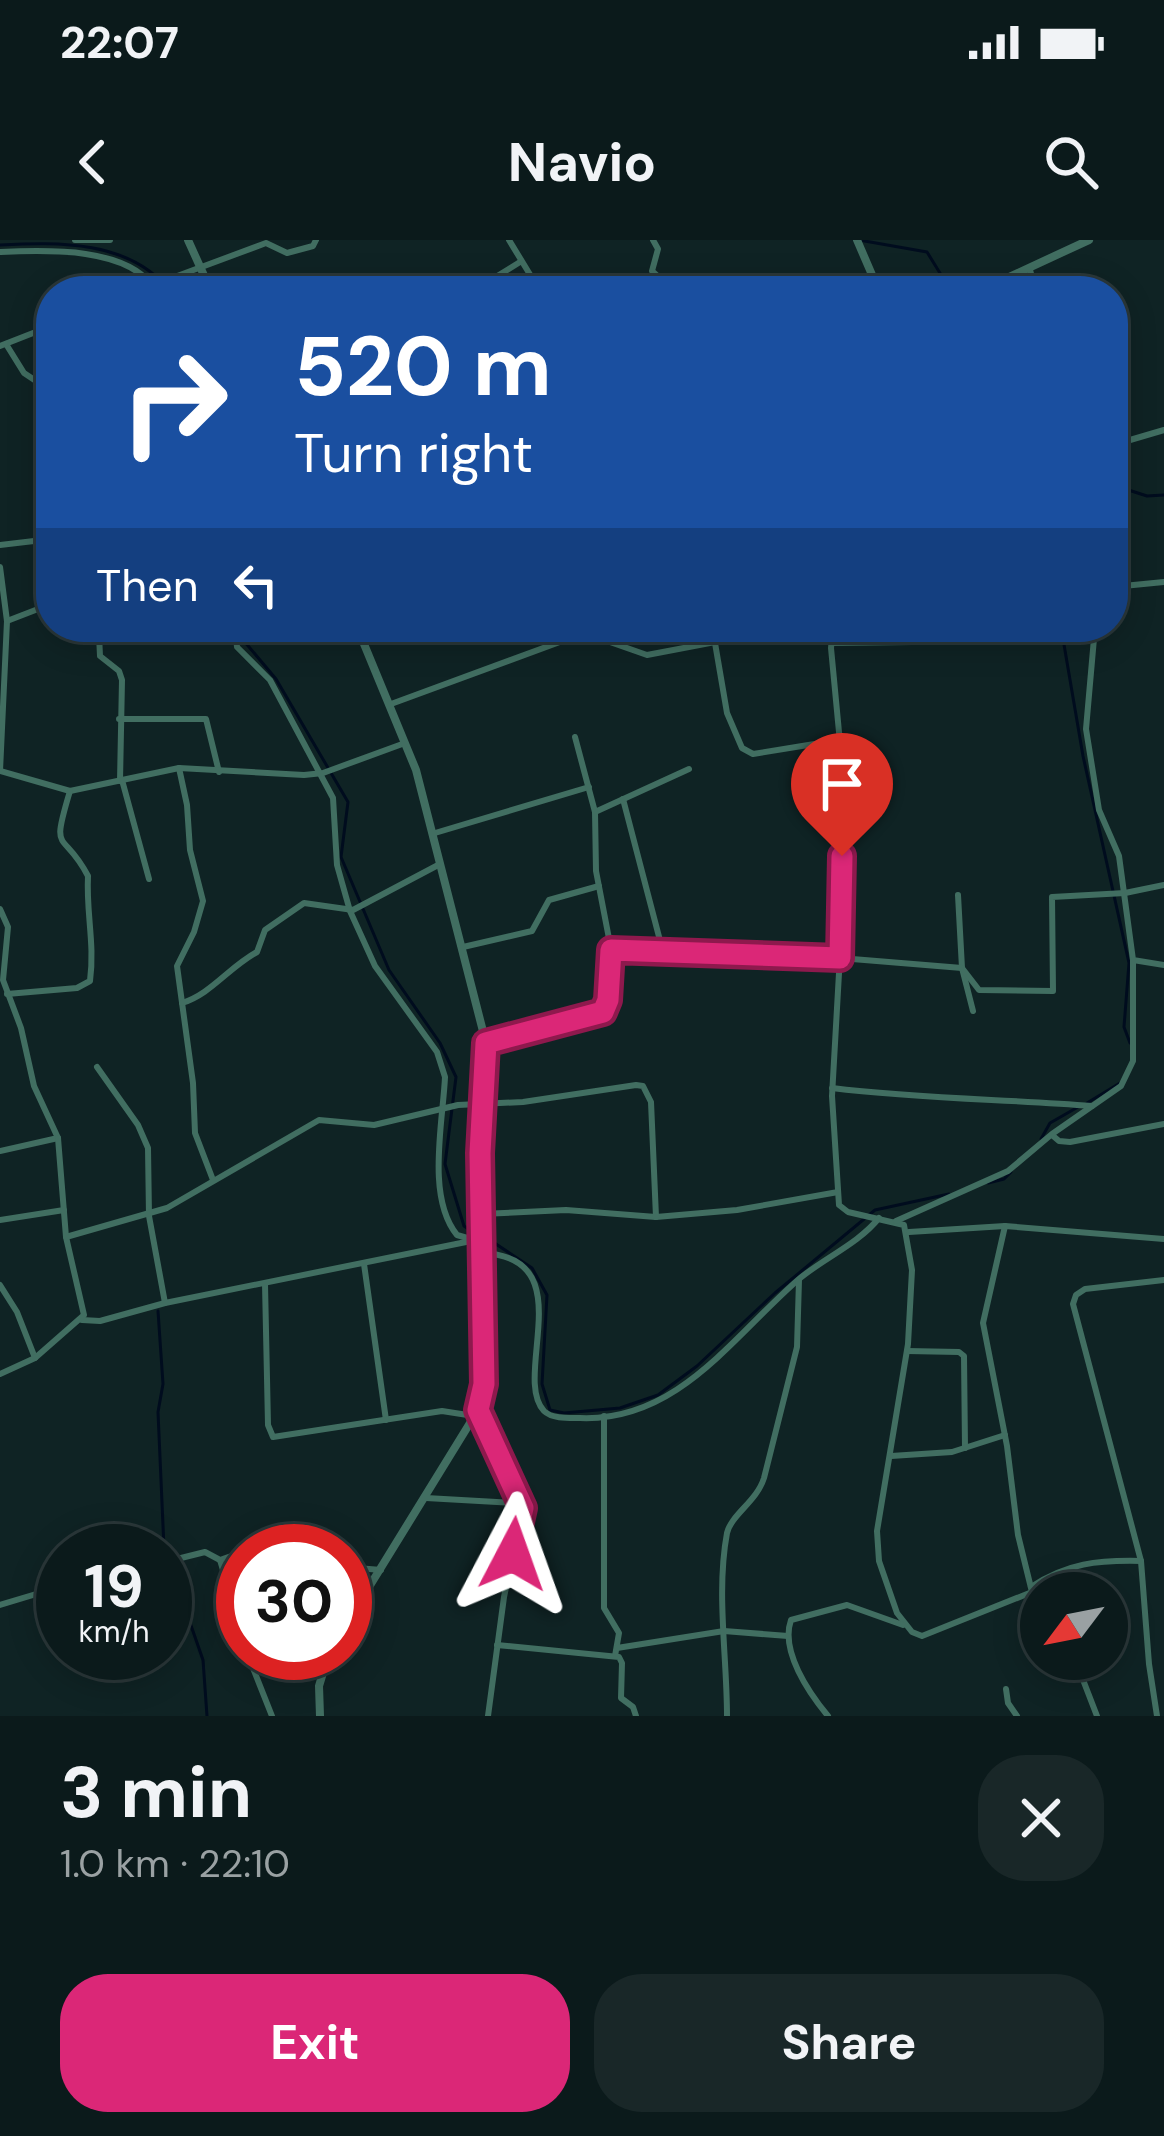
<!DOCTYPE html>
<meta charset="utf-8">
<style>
body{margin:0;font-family:"DM Sans",sans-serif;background:#192728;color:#f1f3f6;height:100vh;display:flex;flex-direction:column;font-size:45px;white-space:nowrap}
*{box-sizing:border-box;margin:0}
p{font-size:39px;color:#9aa1a3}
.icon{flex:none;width:66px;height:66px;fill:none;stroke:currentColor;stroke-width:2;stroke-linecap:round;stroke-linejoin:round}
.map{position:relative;height:1476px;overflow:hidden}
.panel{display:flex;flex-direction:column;background:#0b1a1b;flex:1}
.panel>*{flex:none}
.guide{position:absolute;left:36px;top:36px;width:1092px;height:366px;border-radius:48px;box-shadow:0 6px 30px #0003,0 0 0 3px #2b383a;background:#1a4fa0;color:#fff;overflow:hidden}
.needle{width:78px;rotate:238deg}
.fabs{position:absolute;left:1020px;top:1332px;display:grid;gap:24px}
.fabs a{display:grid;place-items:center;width:108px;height:108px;border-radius:50%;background:#0b1a1b;box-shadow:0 6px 30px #0003,0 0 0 3px #2b383a;font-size:60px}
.speed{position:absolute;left:36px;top:1284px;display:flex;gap:24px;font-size:60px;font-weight:700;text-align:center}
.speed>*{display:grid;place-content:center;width:156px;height:156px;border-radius:50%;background:#0b1a1b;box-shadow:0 6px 30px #0003,0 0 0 3px #2b383a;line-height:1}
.speed small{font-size:30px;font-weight:400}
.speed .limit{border:18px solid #d22;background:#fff;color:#111}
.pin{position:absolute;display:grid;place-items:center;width:102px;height:102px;color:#fff;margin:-123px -51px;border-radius:50% 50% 50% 0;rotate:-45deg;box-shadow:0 0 12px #0007}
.pin .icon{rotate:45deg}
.me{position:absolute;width:132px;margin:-66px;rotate:4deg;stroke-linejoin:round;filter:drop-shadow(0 0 9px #0008)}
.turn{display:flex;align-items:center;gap:42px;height:252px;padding:0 60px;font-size:54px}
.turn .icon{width:156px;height:156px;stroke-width:2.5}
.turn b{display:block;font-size:84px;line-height:102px}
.then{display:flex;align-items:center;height:114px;padding:0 60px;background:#0003;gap:24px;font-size:45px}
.round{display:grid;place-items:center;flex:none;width:126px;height:126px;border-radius:48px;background:#192728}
.summary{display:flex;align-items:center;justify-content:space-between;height:204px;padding:0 60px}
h1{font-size:72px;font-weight:700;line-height:90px}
.button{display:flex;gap:24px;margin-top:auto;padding:24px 60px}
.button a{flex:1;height:138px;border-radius:48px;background:#db2777;color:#fff;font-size:48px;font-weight:700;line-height:138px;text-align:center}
.button a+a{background:#192728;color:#f1f3f6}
.status{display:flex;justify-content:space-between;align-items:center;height:84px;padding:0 60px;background:#0b1a1b;direction:ltr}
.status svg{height:33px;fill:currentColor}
header{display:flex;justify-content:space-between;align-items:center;height:156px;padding:0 60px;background:#0b1a1b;font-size:54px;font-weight:700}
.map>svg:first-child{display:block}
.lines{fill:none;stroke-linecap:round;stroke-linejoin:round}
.stream{stroke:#000c1e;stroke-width:3}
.minor{stroke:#416e61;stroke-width:6}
.tertiary{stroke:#416e61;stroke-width:8}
.route-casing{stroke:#8e194d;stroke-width:30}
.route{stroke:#db2777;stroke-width:21}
</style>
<div class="status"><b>22:07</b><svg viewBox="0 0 49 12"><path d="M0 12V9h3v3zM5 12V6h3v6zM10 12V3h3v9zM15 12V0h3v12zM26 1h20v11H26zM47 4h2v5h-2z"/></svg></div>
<header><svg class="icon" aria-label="back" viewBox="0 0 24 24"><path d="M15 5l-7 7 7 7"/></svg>Navio<svg class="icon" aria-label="search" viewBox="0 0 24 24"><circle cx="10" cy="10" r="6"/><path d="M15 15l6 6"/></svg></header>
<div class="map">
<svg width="1164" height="1476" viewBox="0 0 1164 1476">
<rect width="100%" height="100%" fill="#0f2324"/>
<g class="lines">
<!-- stream -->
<g class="stream">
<path d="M 859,0 L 927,12 L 951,51"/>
<path d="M 0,5 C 58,2 130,0 170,51"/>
<path d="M 1113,245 L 1147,256 L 1164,255"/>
<path d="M 245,387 L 244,401 L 276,439 L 348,562 L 341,617 L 389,730 L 440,803 L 456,837 L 445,924 L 464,986 L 477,995"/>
<path d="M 1061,387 L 1083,516 L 1129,723 L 1124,787 L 1130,803"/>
<path d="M 1087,863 L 1120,843"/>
<path d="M 1041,899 L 1050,883 L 1078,867"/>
<path d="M 988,943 L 1004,939 L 1011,932"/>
<path d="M 487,998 L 532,1028 L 547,1055 L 542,1144 L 550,1170 L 564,1173 L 620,1168 L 658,1155 L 697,1126 L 775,1053 L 875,970 L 949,954"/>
<path d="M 158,1071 L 163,1144 L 158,1172 L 164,1308 L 203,1420 L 207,1476"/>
</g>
<!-- minor -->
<g class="minor">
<path d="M 75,0 L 110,0"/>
<path d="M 509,0 L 540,51"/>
<path d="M 653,0 L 658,9 L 652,31 L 674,51"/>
<path d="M 0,12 C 45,10 130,6 156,51"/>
<path d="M 1030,30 L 1036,51"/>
<path d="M 137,51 L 266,3 L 287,13 L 313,6 L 316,0"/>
<path d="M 473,51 L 520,22"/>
<path d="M 631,51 L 655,35"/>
<path d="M 6,104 L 24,133 L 45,147 L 51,157"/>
<path d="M 0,106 L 51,86"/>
<path d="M 1113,205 L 1164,190"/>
<path d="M 0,305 L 51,299"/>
<path d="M 0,327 L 7,381 L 0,531"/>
<path d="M 1113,347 L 1164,342"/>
<path d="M 7,381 L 51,364"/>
<path d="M 235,387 L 237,407 L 270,440 L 333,558 L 337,625 L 350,671 L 375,726 L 437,812 L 445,837 C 443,882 426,957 457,995 L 481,1002"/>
<path d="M 833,387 L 831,408 L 843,534 L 841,698 L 832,856 L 839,965 L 848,972 L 904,985 L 912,1030 L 908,1104 L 877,1291 L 879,1321 L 897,1373 L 912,1392 L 922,1396 L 1032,1352 L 1041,1355"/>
<path d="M 1095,387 L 1086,489 L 1099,570 L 1119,616 L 1133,720 L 1164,725"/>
<path d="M 99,395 L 100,416 L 119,431 L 122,440 L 120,541"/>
<path d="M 360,395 L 381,387"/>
<path d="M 715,403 L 727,473 L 742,508 L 753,514 L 839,500"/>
<path d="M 831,403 L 913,402 L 924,398 L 930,387"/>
<path d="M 391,464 L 576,396 L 590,395 L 647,415 L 794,387"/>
<path d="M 119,479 L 206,479 L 219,532"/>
<path d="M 179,528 L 187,565 L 190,610 L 203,661 L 194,692 L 177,726 L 193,843 L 195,893 L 213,940"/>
<path d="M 0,531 L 70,551 L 179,528 L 304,535 L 323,533 L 405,503"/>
<path d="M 122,540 L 149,639"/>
<path d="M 623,559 L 663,712"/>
<path d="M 595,572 L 689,529"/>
<path d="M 435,593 L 589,547"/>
<path d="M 958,655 L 962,728 L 973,771"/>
<path d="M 0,669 L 8,687 L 3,740 L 21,788 L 34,846 L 58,898 L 0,911"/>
<path d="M 463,707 L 532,691 L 549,660 L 599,646"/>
<path d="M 611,709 L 840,718 L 962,728 L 979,750 L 1053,751 L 1052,657 L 1125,653 L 1164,645"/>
<path d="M 7,754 L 77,748 L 90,741 C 95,704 86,673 88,636 C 63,588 50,617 70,551"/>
<path d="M 182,763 C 211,754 228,728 257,712 L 265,690 L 304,663 L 353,670 L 440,624"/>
<path d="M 486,803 L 598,776 L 608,760 L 611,709 L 596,631 L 595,572 L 575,497"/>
<path d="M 97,827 L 138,885 L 148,908 L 149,976 L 165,1063"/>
<path d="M 832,848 C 920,859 1005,859 1092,866"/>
<path d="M 1052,895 L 1059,901 L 1070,902 L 1164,884"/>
<path d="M 481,974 L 566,970 L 656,977 L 737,970 L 838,952"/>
<path d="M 0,980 L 64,970"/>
<path d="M 896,981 L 1008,931 L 1052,894 L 1121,846 L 1133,821 L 1133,720"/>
<path d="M 1005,986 L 983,1083 L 1007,1206 L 1018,1295 L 1032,1352"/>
<path d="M 909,992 L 1005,986 L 1164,999"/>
<path d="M 66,997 L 167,968 L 319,880 L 374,885 L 458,865 L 523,862 L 636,845 L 643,846 L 651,862 L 656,977"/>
<path d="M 481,1013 C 584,1016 511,1136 544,1171 C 552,1179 569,1178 580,1178 C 678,1182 733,1096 799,1039 C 824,1018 858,1004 879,978"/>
<path d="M 364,1024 L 386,1180"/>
<path d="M 265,1044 L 268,1185 L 273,1197 L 442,1171 L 474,1176"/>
<path d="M 0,1045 L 17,1072 L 35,1118"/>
<path d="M 82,1080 L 100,1081 L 165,1063 L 471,1001"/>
<path d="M 907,1111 L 959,1112 L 964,1116 L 965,1208"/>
<path d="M 0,1134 L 35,1118 L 84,1075 L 66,997 L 58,898"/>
<path d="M 479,1172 L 521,1267"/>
<path d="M 604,1176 L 604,1368 L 619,1393 L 615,1416"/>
<path d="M 891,1216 L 952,1212 L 1005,1195"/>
<path d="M 426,1258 L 513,1263 L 523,1268 L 504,1357 L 488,1476"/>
<path d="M 220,1320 L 243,1398"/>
<path d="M 165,1322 L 205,1312 L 220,1320 L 282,1298 L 297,1300 L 302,1311"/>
<path d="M 345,1327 L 381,1330"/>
<path d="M 1031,1347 C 1067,1323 1098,1320 1141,1321"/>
<path d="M 0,1365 L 63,1346"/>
<path d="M 497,1405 L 619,1417 L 622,1423 L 621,1458 L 633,1467 L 636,1476"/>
<path d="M 617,1408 L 724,1391 L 788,1396"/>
<path d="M 247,1413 L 272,1476"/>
<path d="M 1075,1419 L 1097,1476"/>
<path d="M 1006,1449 L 1008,1463 L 1017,1476"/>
<path d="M 727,1476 C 727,1416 716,1352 727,1293 C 731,1275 757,1261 764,1238 L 797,1107 L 799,1040"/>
<path d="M 828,1476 C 809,1453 780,1411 791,1380 L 847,1365 L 903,1385"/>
<path d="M 1157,1476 L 1149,1424 L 1141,1321 L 1073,1064 L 1076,1055 L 1085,1049 L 1164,1040"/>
</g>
<!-- tertiary -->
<g class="tertiary">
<path d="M 188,0 L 211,51"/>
<path d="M 857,0 L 879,51"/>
<path d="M 979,51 L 1089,0"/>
<path d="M 345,1386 L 478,1170 L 484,1144 L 480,913 L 486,803 L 416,530 L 357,387"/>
<path d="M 320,1476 L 319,1446 L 329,1413"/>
</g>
</g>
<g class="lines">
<!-- route casing -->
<g class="route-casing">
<path id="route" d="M 513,1314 L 523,1268 L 478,1170 L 484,1144 L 480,913 L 486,803 L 603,772 L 608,760 L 611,710 L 840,718 L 842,616"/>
</g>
<!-- route -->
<use href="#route" class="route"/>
</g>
</svg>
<div class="fabs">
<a><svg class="needle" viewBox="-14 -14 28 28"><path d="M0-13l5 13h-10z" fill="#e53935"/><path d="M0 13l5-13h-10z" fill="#9aa1a3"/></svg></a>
</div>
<div class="speed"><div>19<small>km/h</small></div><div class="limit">30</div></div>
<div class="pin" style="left:842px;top:616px;background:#d93025"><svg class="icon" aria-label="arrive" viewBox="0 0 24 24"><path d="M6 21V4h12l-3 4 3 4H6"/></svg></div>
<svg class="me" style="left:513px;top:1314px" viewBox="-20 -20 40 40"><path d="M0-17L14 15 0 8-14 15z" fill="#db2777" stroke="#fff" stroke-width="4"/></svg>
<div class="guide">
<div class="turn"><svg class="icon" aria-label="right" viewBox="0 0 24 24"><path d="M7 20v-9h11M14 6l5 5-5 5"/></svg><div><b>520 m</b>Turn right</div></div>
<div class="then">Then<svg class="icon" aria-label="left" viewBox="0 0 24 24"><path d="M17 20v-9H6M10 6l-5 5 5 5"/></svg></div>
</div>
</div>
<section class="panel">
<div class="summary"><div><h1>3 min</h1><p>1.0 km · 22:10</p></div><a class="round"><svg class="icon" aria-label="close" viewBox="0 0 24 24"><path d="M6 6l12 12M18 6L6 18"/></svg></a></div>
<div class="button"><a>Exit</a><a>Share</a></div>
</section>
